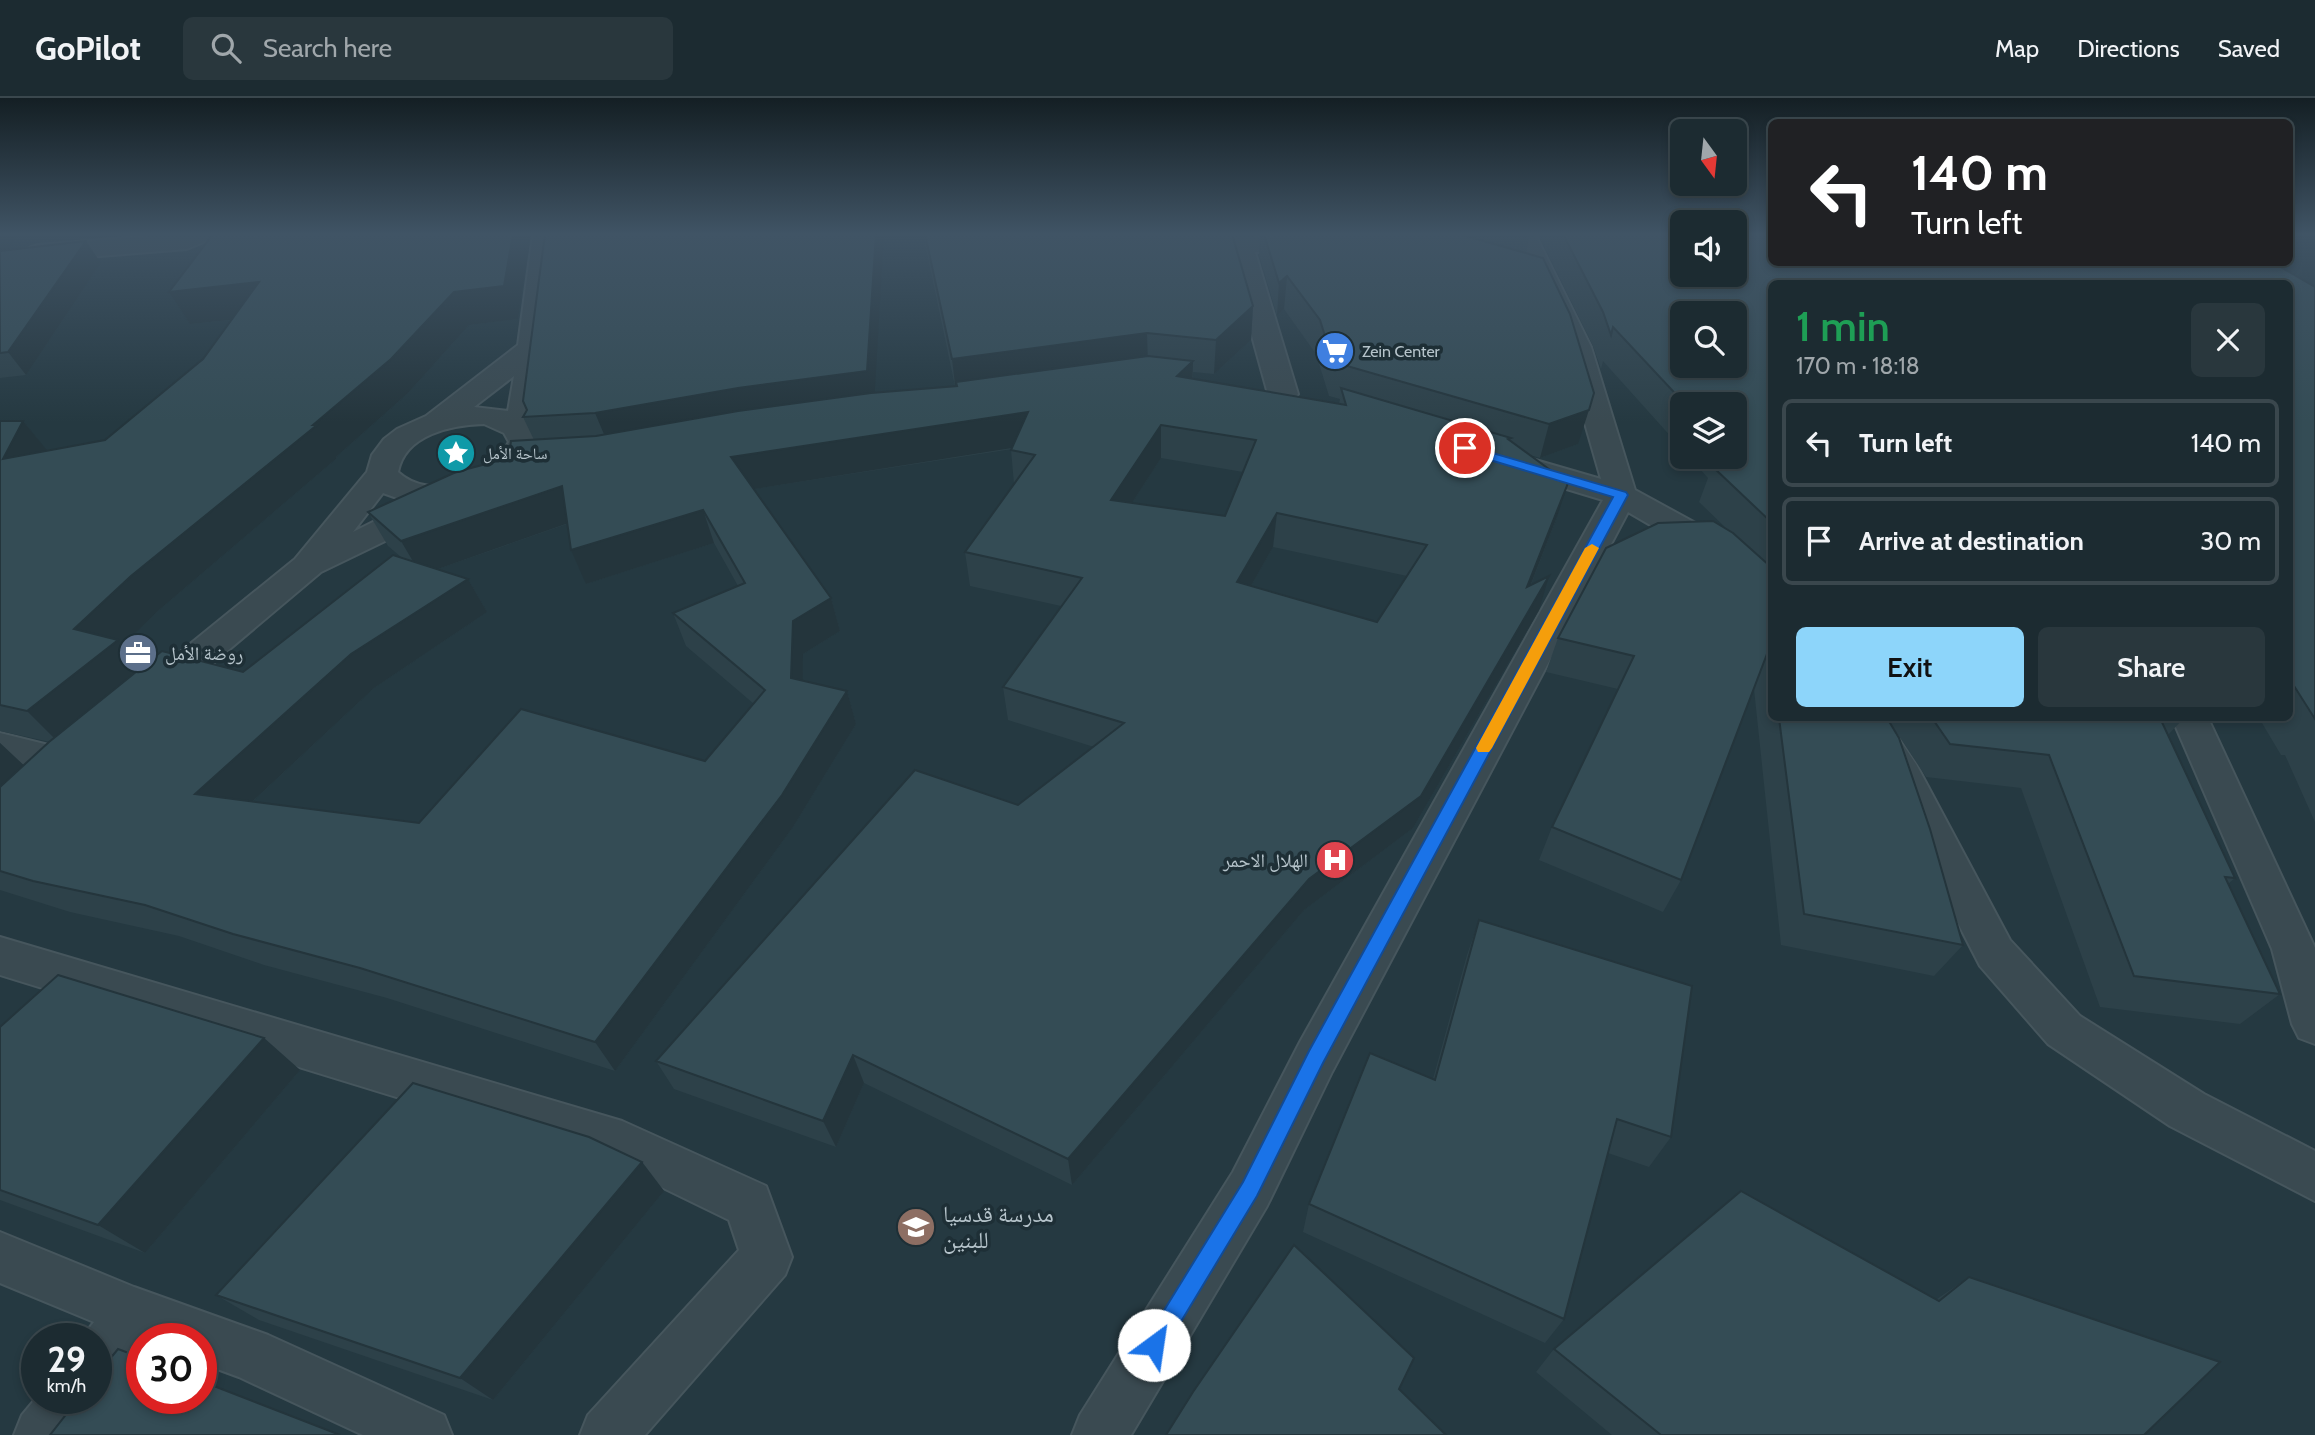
<!DOCTYPE html>
<meta charset="utf-8">
<style>
body{margin:0;font-family:Cabin,"Noto Naskh Arabic",sans-serif;background:#29373d;color:#f1f3f6;height:100vh;display:flex;flex-direction:column;font-size:26px;white-space:nowrap}
*{box-sizing:border-box;margin:0}
p{font-size:23px;color:#a0a7ab}
.icon{flex:none;width:38px;height:38px;fill:none;stroke:currentColor;stroke-width:2;stroke-linecap:round;stroke-linejoin:round}
.map{position:relative;flex:1;overflow:hidden}
.side{position:absolute;left:1768px;top:182px;width:525px;height:441px;display:flex;flex-direction:column;background:#1c2b31;border-radius:10px;box-shadow:0 4px 10px #0003,0 0 0 2px #3a474d}
.side>*{flex:none}
.guide{position:absolute;left:1768px;top:21px;width:525px;height:147px;border-radius:10px;box-shadow:0 4px 10px #0003,0 0 0 2px #3a474d;background:#202124;color:#fff;overflow:hidden}
.needle{width:46px;rotate:165deg}
.fabs{position:absolute;left:1670px;top:21px;display:grid;gap:14px}
.fabs a{display:grid;place-items:center;width:77px;height:77px;border-radius:10px;background:#1c2b31;box-shadow:0 4px 10px #0003,0 0 0 2px #3a474d;font-size:35px}
.speed{position:absolute;left:21px;top:1225px;display:flex;gap:14px;font-size:35px;font-weight:700;text-align:center}
.speed>*{display:grid;place-content:center;width:91px;height:91px;border-radius:50%;background:#1c2b31;box-shadow:0 4px 10px #0003,0 0 0 2px #3a474d;line-height:1}
.speed small{font-size:18px;font-weight:400}
.speed .limit{border:10px solid #d22;background:#fff;color:#111}
.pin{position:absolute;display:grid;place-items:center;width:60px;height:60px;color:#fff;margin:-30px;border:4px solid #fff;border-radius:50%;box-shadow:0 2px 7px #0007}
.me{position:absolute;width:77px;margin:-38px;rotate:31deg;stroke-linejoin:round;filter:drop-shadow(0 0 5px #0008)}
.turn{display:flex;align-items:center;gap:24px;height:147px;padding:0 28px;font-size:32px}
.turn .icon{width:91px;height:91px;stroke-width:2.5}
.turn b{display:block;font-size:49px;line-height:60px}
.round{display:grid;place-items:center;flex:none;width:74px;height:74px;border-radius:10px;background:#29373d}
.headline{display:flex;align-items:center;justify-content:space-between;height:119px;padding:0 28px}
h1{font-size:42px;font-weight:600;line-height:52px;color:#1e9e55}
.button{display:flex;gap:14px;margin-top:auto;padding:14px 28px}
.button a{flex:1;height:80px;border-radius:10px;background:#8dd5fa;color:#111;font-size:28px;font-weight:600;line-height:80px;text-align:center}
.button a+a{background:#29373d;color:#f1f3f6}
ul{padding:0;list-style:none}
li{display:flex;align-items:center;gap:21px;height:88px;margin:0 14px 10px;padding:0 14px;border:4px solid #3a474d;border-radius:10px}
li div{flex:1}
li b{display:block;font-size:26px}
li em{font-style:normal}
header{display:flex;align-items:center;gap:42px;box-sizing:border-box;height:98px;padding:0 35px;background:#1c2b31;border-bottom:2px solid #3a474d}
header strong{font-size:33px}
nav{display:flex;gap:38px;margin-inline-start:auto;font-size:24px}
.search{width:490px;height:63px;background:#29373d;display:flex;align-items:center;gap:18px;box-sizing:border-box;padding:0 24px;border-radius:10px;color:#a0a7ab;font-size:26px}
.map>svg:first-child{display:block}
.lines{fill:none;stroke-linecap:round;stroke-linejoin:round}
.street-casing{stroke:#46565d;stroke-width:4}
.street{fill:#3a4a51;fill-rule:evenodd}
.wall{fill:#2d4149;fill-rule:evenodd}
.shaded-wall{fill:#24353c}
.building{fill:#344c55;stroke:#24353c;stroke-width:2;fill-rule:evenodd}
.route{fill:#1a73e8;stroke:#114b97;stroke-width:2}
.slow{fill:#f59e0b}
.labels{text-anchor:middle;stroke-width:7;stroke-linejoin:round;paint-order:stroke}
.far-poi-label{font-size:16px;fill:#b6c4cb;stroke:#1e2f36;text-anchor:start}
.poi-label{font-size:19px;fill:#b6c4cb;stroke:#1e2f36;text-anchor:start}
.near-poi-label{font-size:23px;fill:#b6c4cb;stroke:#1e2f36;text-anchor:start}
</style>
<header>
<strong>GoPilot</strong>
<div class="search"><svg class="icon" aria-label="search" viewBox="0 0 24 24"><circle cx="10" cy="10" r="6"/><path d="M15 15l6 6"/></svg>Search here</div>
<nav><a>Map</a><a>Directions</a><a>Saved</a></nav>
</header>
<div class="map">
<svg width="2315" height="1337" viewBox="0 0 2315 1337">
<rect width="100%" height="100%" fill="#253941"/>
<g class="lines">
<!-- street casing -->
<g class="street-casing">
<g id="street">
<path d="M 176,136 L 214,136 L 211,141 L 187,151 L 38,163 L 29,160 L 25,155 L 29,150 L 38,147 Z"/>
<path d="M 533,136 L 558,136 L 538,315 L 533,321 L 526,323 L 539,344 C 518,387 488,401 442,407 L 444,410 L 439,417 L 321,474 L 168,603 L 155,607 L 142,603 L 137,594 L 142,585 L 295,461 L 367,374 L 372,357 L 384,341 L 397,331 L 426,318 L 518,247 ZM 514,278 L 508,313 L 474,309 ZM 484,326 L 504,335 L 509,344 C 490,381 432,405 398,374 C 405,336 452,327 484,326 ZM 383,395 L 411,405 L 353,434 Z"/>
<path d="M 1231,136 L 1256,136 L 1255,139 L 1311,138 L 1320,141 L 1324,146 L 1320,151 L 1311,154 L 1255,154 L 1298,296 L 1293,302 L 1283,305 L 1273,302 L 1268,296 L 1227,147 Z"/>
<path d="M 1510,136 L 1535,136 L 1591,249 L 1635,392 L 1743,451 L 1771,477 L 1771,508 L 1759,504 L 1719,467 L 1628,414 L 1332,974 L 1267,1108 L 1131,1337 L 1072,1337 L 1080,1317 L 1233,1074 L 1300,944 L 1603,402 L 1497,370 L 1493,363 L 1497,356 L 1508,354 L 1601,381 L 1563,249 Z"/>
<path d="M 1848,620 L 1885,620 L 1916,666 L 2010,842 L 2080,918 L 2204,996 L 2315,1053 L 2315,1103 L 2170,1028 L 2048,946 L 1980,868 L 1886,685 Z"/>
<path d="M 2172,620 L 2208,620 L 2315,850 L 2315,946 L 2299,940 L 2292,926 L 2272,851 Z"/>
<path d="M 0,635 L 81,655 L 86,665 L 81,675 L 67,680 L 0,663 Z"/>
<path d="M 0,839 L 622,1023 L 766,1088 L 792,1159 L 785,1177 L 645,1337 L 580,1337 L 588,1317 L 739,1152 L 729,1122 L 614,1066 L 0,877 Z"/>
<path d="M 0,1134 L 134,1189 L 268,1237 L 444,1317 L 452,1337 L 363,1337 L 239,1279 L 201,1265 L 201,1241 L 142,1241 L 142,1248 L 115,1284 L 96,1292 L 96,1241 L 81,1241 L 94,1224 L 0,1185 Z"/>
<path d="M 96,1298 L 97,1300 L 89,1319 L 76,1337 L 14,1337 L 22,1317 L 37,1299 L 96,1300 Z"/>
</g>
</g>
<!-- street -->
<use href="#street" class="street"/>
</g>
<!-- wall -->
<g class="wall">
<path d="M 0,136 L 19,136 L 8,152 L 101,165 L 26,277 L 0,280 Z"/>
<path d="M 213,136 L 531,136 L 518,221 L 469,227 L 408,295 L 336,359 L 337,360 L 159,512 L 123,547 L 142,570 L 243,574 L 401,459 L 388,448 L 368,414 L 509,360 L 534,342 L 523,319 L 884,136 L 874,295 L 955,288 L 923,136 L 1232,136 L 1253,208 L 1251,242 L 1214,276 L 1193,274 L 1193,281 L 1339,306 L 1340,301 L 1329,298 L 1316,256 L 1284,211 L 1277,218 L 1259,157 L 1260,136 L 1530,136 L 1526,155 L 1578,346 L 1540,360 L 1530,357 L 1557,419 L 1531,487 L 1539,512 L 1413,730 L 1304,812 L 1072,1087 L 864,985 L 836,1049 L 674,991 L 656,963 L 1018,707 L 1094,649 L 1008,622 L 1003,589 L 1061,508 L 970,488 L 965,454 L 1014,386 L 1011,352 L 1012,351 L 754,391 L 831,500 L 840,533 L 803,556 L 802,582 L 847,593 L 856,626 L 793,729 L 615,973 L 387,900 L 264,867 L 179,838 L 70,814 L 0,792 L 0,645 L 24,668 L 50,644 L 0,633 L 0,323 L 23,323 L 47,353 L 105,342 L 203,261 L 232,222 L 190,226 L 169,194 ZM 1161,360 L 1243,374 L 1225,418 L 1132,405 ZM 567,426 L 586,486 L 714,445 L 738,488 L 673,515 L 686,548 L 754,606 L 705,663 L 419,725 L 252,704 L 374,590 L 487,514 L 468,481 L 438,471 ZM 1273,449 L 1407,478 L 1377,524 L 1251,488 Z"/>
<path d="M 1538,136 L 1682,136 L 1682,177 L 1734,177 L 1734,136 L 1771,136 L 1771,164 L 2272,164 L 2315,189 L 2315,724 L 2285,657 L 2281,657 L 2259,620 L 2289,620 L 2289,186 L 1771,186 L 1771,620 L 2184,620 L 2168,637 L 2235,780 L 2228,786 L 2280,896 L 2240,926 L 2100,909 L 2021,690 L 1926,679 L 1891,626 L 1899,640 L 1930,731 L 1963,847 L 1934,878 L 1781,847 L 1754,591 L 1681,782 L 1663,814 L 1539,762 L 1552,729 L 1618,591 L 1546,574 L 1558,540 L 1606,450 L 1658,425 L 1713,423 L 1727,431 L 1699,404 L 1708,380 L 1689,359 L 1734,359 L 1734,306 L 1682,306 L 1682,351 L 1603,263 L 1601,271 L 1593,248 ZM 1682,215 L 1734,215 L 1734,268 L 1682,268 Z"/>
<path d="M 1479,822 L 1671,1039 L 1649,1069 L 1608,1055 L 1564,1221 L 1545,1245 L 1303,1134 L 1309,1106 L 1433,981 L 1467,857 Z"/>
<path d="M 0,929 L 264,940 L 300,972 L 145,1155 L 0,1102 Z"/>
<path d="M 642,1064 L 664,1093 L 493,1302 L 259,1222 L 216,1197 Z"/>
<path d="M 1969,1179 L 2144,1337 L 1612,1337 L 1536,1274 L 1554,1251 L 1937,1201 Z"/>
</g>
<!-- shaded-wall -->
<g class="shaded-wall">
<path d="M 0,136 L 19,136 L 0,163 Z"/>
<path d="M 513,136 L 531,136 L 518,221 L 469,227 L 408,295 L 336,359 L 337,360 L 159,512 L 123,547 L 148,576 L 60,646 L 27,613 L 74,531 L 131,478 L 313,327 L 454,194 Z"/>
<path d="M 876,136 L 884,136 L 874,306 L 609,348 L 595,315 Z"/>
<path d="M 86,143 L 101,165 L 26,277 L 8,254 Z"/>
<path d="M 1287,178 L 1284,211 L 1277,218 L 1279,185 Z"/>
<path d="M 259,184 L 278,217 L 190,226 L 169,194 Z"/>
<path d="M 1253,208 L 1251,242 L 1214,276 L 1216,242 Z"/>
<path d="M 1147,235 L 1148,268 L 956,295 L 952,261 Z"/>
<path d="M 1193,263 L 1192,297 L 1177,278 Z"/>
<path d="M 1589,312 L 1578,346 L 1540,360 L 1549,326 Z"/>
<path d="M 1028,314 L 1031,347 L 742,393 L 731,359 Z"/>
<path d="M 23,323 L 50,356 L 3,361 Z"/>
<path d="M 1161,327 L 1161,360 L 1112,436 L 1111,402 Z"/>
<path d="M 1568,385 L 1557,419 L 1517,522 L 1527,489 Z"/>
<path d="M 562,388 L 577,422 L 421,477 L 401,443 Z"/>
<path d="M 703,412 L 714,445 L 586,486 L 571,452 Z"/>
<path d="M 1277,415 L 1273,449 L 1234,518 L 1237,484 Z"/>
<path d="M 1549,478 L 1539,512 L 1413,730 L 1304,812 L 1072,1087 L 1068,1061 Z"/>
<path d="M 468,481 L 487,514 L 374,590 L 225,729 L 195,696 L 351,556 Z"/>
<path d="M 831,500 L 840,533 L 803,556 L 802,613 L 791,580 L 793,523 Z"/>
<path d="M 847,593 L 856,626 L 793,729 L 615,973 L 595,944 Z"/>
<path d="M 0,645 L 30,673 L 0,702 Z"/>
<path d="M 264,940 L 300,972 L 145,1155 L 98,1127 Z"/>
<path d="M 853,957 L 864,985 L 836,1049 L 823,1023 Z"/>
<path d="M 642,1064 L 664,1093 L 493,1302 L 460,1280 Z"/>
</g>
<!-- building -->
<g class="building">
<path d="M 213,136 L 513,136 L 504,188 L 454,194 L 391,261 L 313,327 L 317,327 L 131,478 L 74,531 L 118,542 L 27,613 L 0,607 L 0,323 L 23,323 L 3,361 L 105,342 L 203,261 L 259,184 L 169,194 Z"/>
<path d="M 545,136 L 876,136 L 867,273 L 738,290 L 595,315 L 523,319 L 527,312 L 523,303 Z"/>
<path d="M 925,136 L 1232,136 L 1253,208 L 1216,242 L 1147,235 L 952,261 Z"/>
<path d="M 1264,136 L 1459,136 L 1543,160 L 1570,216 L 1594,295 L 1589,312 L 1549,326 L 1333,264 L 1320,222 L 1287,178 L 1279,185 Z"/>
<path d="M 1563,136 L 1682,136 L 1682,177 L 1734,177 L 1734,136 L 1771,136 L 1771,164 L 2272,164 L 2315,189 L 2315,621 L 2289,580 L 2289,186 L 1771,186 L 1771,424 L 1713,369 L 1739,363 L 1734,359 L 1734,306 L 1685,306 L 1613,229 L 1611,237 L 1603,214 ZM 1682,215 L 1734,215 L 1734,268 L 1682,268 Z"/>
<path d="M 86,143 L 8,254 L 0,255 L 0,153 Z"/>
<path d="M 1148,258 L 1193,263 L 1177,278 L 1346,307 L 1341,290 L 1511,340 L 1508,341 L 1568,385 L 1527,489 L 1549,478 L 1421,698 L 1309,781 L 1068,1061 L 853,957 L 823,1023 L 656,963 L 915,672 L 1018,707 L 1124,625 L 1003,589 L 1082,480 L 965,454 L 1035,357 L 1011,352 L 1028,314 L 731,359 L 831,500 L 793,523 L 791,580 L 847,593 L 782,697 L 595,944 L 360,870 L 233,836 L 145,807 L 33,783 L 0,773 L 0,689 L 49,644 L 162,553 L 243,574 L 393,457 L 468,481 L 351,556 L 195,696 L 419,725 L 521,611 L 705,663 L 765,592 L 673,515 L 745,485 L 703,412 L 571,452 L 562,388 L 401,443 L 368,414 L 456,374 L 509,360 L 511,343 L 596,338 L 738,313 L 871,295 L 957,288 L 956,284 ZM 1161,327 L 1256,342 L 1225,418 L 1111,402 ZM 1277,415 L 1427,447 L 1377,524 L 1237,484 Z"/>
<path d="M 1713,423 L 1733,435 L 1771,469 L 1771,552 L 1770,548 L 1681,782 L 1552,729 L 1634,558 L 1558,540 L 1606,450 L 1658,425 Z"/>
<path d="M 1779,620 L 1887,620 L 1899,640 L 1930,731 L 1963,847 L 1804,816 Z"/>
<path d="M 1932,620 L 2160,620 L 2235,780 L 2225,779 L 2280,896 L 2134,878 L 2049,657 L 1950,646 Z"/>
<path d="M 1479,822 L 1692,888 L 1671,1039 L 1617,1021 L 1564,1221 L 1309,1106 L 1370,955 L 1435,982 Z"/>
<path d="M 58,877 L 264,940 L 98,1127 L 0,1092 L 0,929 Z"/>
<path d="M 413,985 L 589,1039 L 642,1064 L 460,1280 L 216,1197 Z"/>
<path d="M 1741,1093 L 1939,1203 L 1969,1179 L 2220,1264 L 2144,1337 L 1661,1337 L 1554,1251 Z"/>
<path d="M 1294,1147 L 1414,1260 L 1399,1291 L 1446,1337 L 1166,1337 L 1193,1294 Z"/>
<path d="M 118,1251 L 142,1260 L 142,1300 L 201,1300 L 201,1283 L 340,1337 L 50,1337 L 79,1300 L 96,1300 L 96,1278 Z"/>
</g>
<!-- sky -->
<linearGradient id="sky" x2="0" y2="1"><stop stop-color="#141f24"/><stop offset="0.42" stop-color="#405465"/><stop offset="1" stop-color="#405465" stop-opacity="0"/></linearGradient>
<rect width="2315" height="324" fill="url(#sky)"/>
<!-- route -->
<path class="route" d="M 1465,347 L 1626,394 L 1628,397 L 1323,965 L 1257,1098 L 1162,1255 L 1154,1258 L 1147,1255 L 1143,1247 L 1147,1240 L 1243,1084 L 1309,953 L 1613,399 L 1460,353 L 1460,348 Z"/>
<!-- slow -->
<path class="slow" d="M 1592,446 L 1599,450 L 1492,650 L 1489,654 L 1478,654 L 1476,650 L 1585,450 Z"/>
<!-- icons -->
<defs>
<g id="supermarket-disc" transform="scale(2.0125)"><circle r="9.5" fill="#3f7fe0" stroke="#1e2f36"/><path d="M-6-5.5h2.5l.6 2H6L4.5 2H-2.5L-4.4-4H-6ZM-1.5 3.2a1.3 1.3 0 1 0 .1 0ZM3 3.2a1.3 1.3 0 1 0 .1 0Z" fill="#fff"/></g>
<g id="sight-disc" transform="scale(2.0125)"><circle r="9.5" fill="#0f9aa8" stroke="#1e2f36"/><path d="M0-6L1.8-2.2L6-1.7L2.9 1.2L3.7 5.4L0 3.3L-3.7 5.4L-2.9 1.2L-6-1.7L-1.8-2.2Z" fill="#fff"/></g>
<g id="office-disc" transform="scale(2.0125)"><circle r="9.5" fill="#5c6f8a" stroke="#1e2f36"/><path d="M-6-3h4V-5.5h4V-3h4V5H-6ZM-1-4.5V-3h2v-1.5ZM-6 0V1H6V0Z" fill="#fff"/></g>
<g id="hospital-disc" transform="scale(2.0125)"><circle r="9.5" fill="#e0444e" stroke="#1e2f36"/><path d="M-5-5h3v3.5h4V-5h3V5h-3V1.5h-4V5h-3Z" fill="#fff"/></g>
<g id="school-disc" transform="scale(2.0125)"><circle r="9.5" fill="#8d6e63" stroke="#1e2f36"/><path d="M0-5L7-2L0 1L-7-2ZM-4 1L0 2.5L4 1V4Q0 6-4 4Z" fill="#fff"/></g>
</defs>
<g fill-rule="evenodd">
<use href="#supermarket-disc" x="1335" y="253"/>
<use href="#sight-disc" x="456" y="355"/>
<use href="#office-disc" x="138" y="555"/>
<use href="#hospital-disc" x="1335" y="762"/>
<use href="#school-disc" x="916" y="1129"/>
</g>
<g class="labels">
<!-- far-poi labels -->
<g class="far-poi-label">
<text x="1362" y="259">Zein Center</text>
<text x="483" y="361">ساحة الأمل</text>
</g>
<!-- poi labels -->
<g class="poi-label">
<text x="165" y="562">روضة الأمل</text>
<text x="1308" y="769" text-anchor="end">الهلال الاحمر</text>
</g>
<!-- near-poi labels -->
<g class="near-poi-label">
<text x="943" y="1124">مدرسة قدسيا<tspan x="943" dy="26">للبنين</tspan></text>
</g>
</g>
</svg>
<div class="fabs">
<a><svg class="needle" viewBox="-14 -14 28 28"><path d="M0-13l5 13h-10z" fill="#e53935"/><path d="M0 13l5-13h-10z" fill="#a0a7ab"/></svg></a>
<a><svg class="icon" aria-label="sound" viewBox="0 0 24 24"><path d="M4 9h4l5-4v14l-5-4H4zM17 9q2 3 0 6"/></svg></a>
<a><svg class="icon" aria-label="search" viewBox="0 0 24 24"><circle cx="10" cy="10" r="6"/><path d="M15 15l6 6"/></svg></a>
<a><svg class="icon" aria-label="layers" viewBox="0 0 24 24"><path d="M12 4l9 5-9 5-9-5zM3 14l9 5 9-5"/></svg></a>
</div>
<div class="speed"><div>29<small>km/h</small></div><div class="limit">30</div></div>
<div class="pin" style="left:1465px;top:350px;background:#d93025"><svg class="icon" aria-label="arrive" viewBox="0 0 24 24"><path d="M6 21V4h12l-3 4 3 4H6"/></svg></div>
<svg class="me" style="left:1154px;top:1247px" viewBox="-20 -20 40 40"><circle r="19" fill="#fff"/><path d="M0-13L10 11 0 6-10 11z" fill="#1a73e8"/></svg>
<div class="guide">
<div class="turn"><svg class="icon" aria-label="left" viewBox="0 0 24 24"><path d="M17 20v-9H6M10 6l-5 5 5 5"/></svg><div><b>140 m</b>Turn left</div></div>
</div>
<section class="side">
<div class="headline"><div><h1>1 min</h1><p>170 m · 18:18</p></div><a class="round"><svg class="icon" aria-label="close" viewBox="0 0 24 24"><path d="M6 6l12 12M18 6L6 18"/></svg></a></div>
<ul>
<li><svg class="icon" aria-label="left" viewBox="0 0 24 24"><path d="M17 20v-9H6M10 6l-5 5 5 5"/></svg><div><b>Turn left</b></div><em>140 m</em></li>
<li><svg class="icon" aria-label="arrive" viewBox="0 0 24 24"><path d="M6 21V4h12l-3 4 3 4H6"/></svg><div><b>Arrive at destination</b></div><em>30 m</em></li>
</ul>
<div class="button"><a>Exit</a><a>Share</a></div>
</section>
</div>
